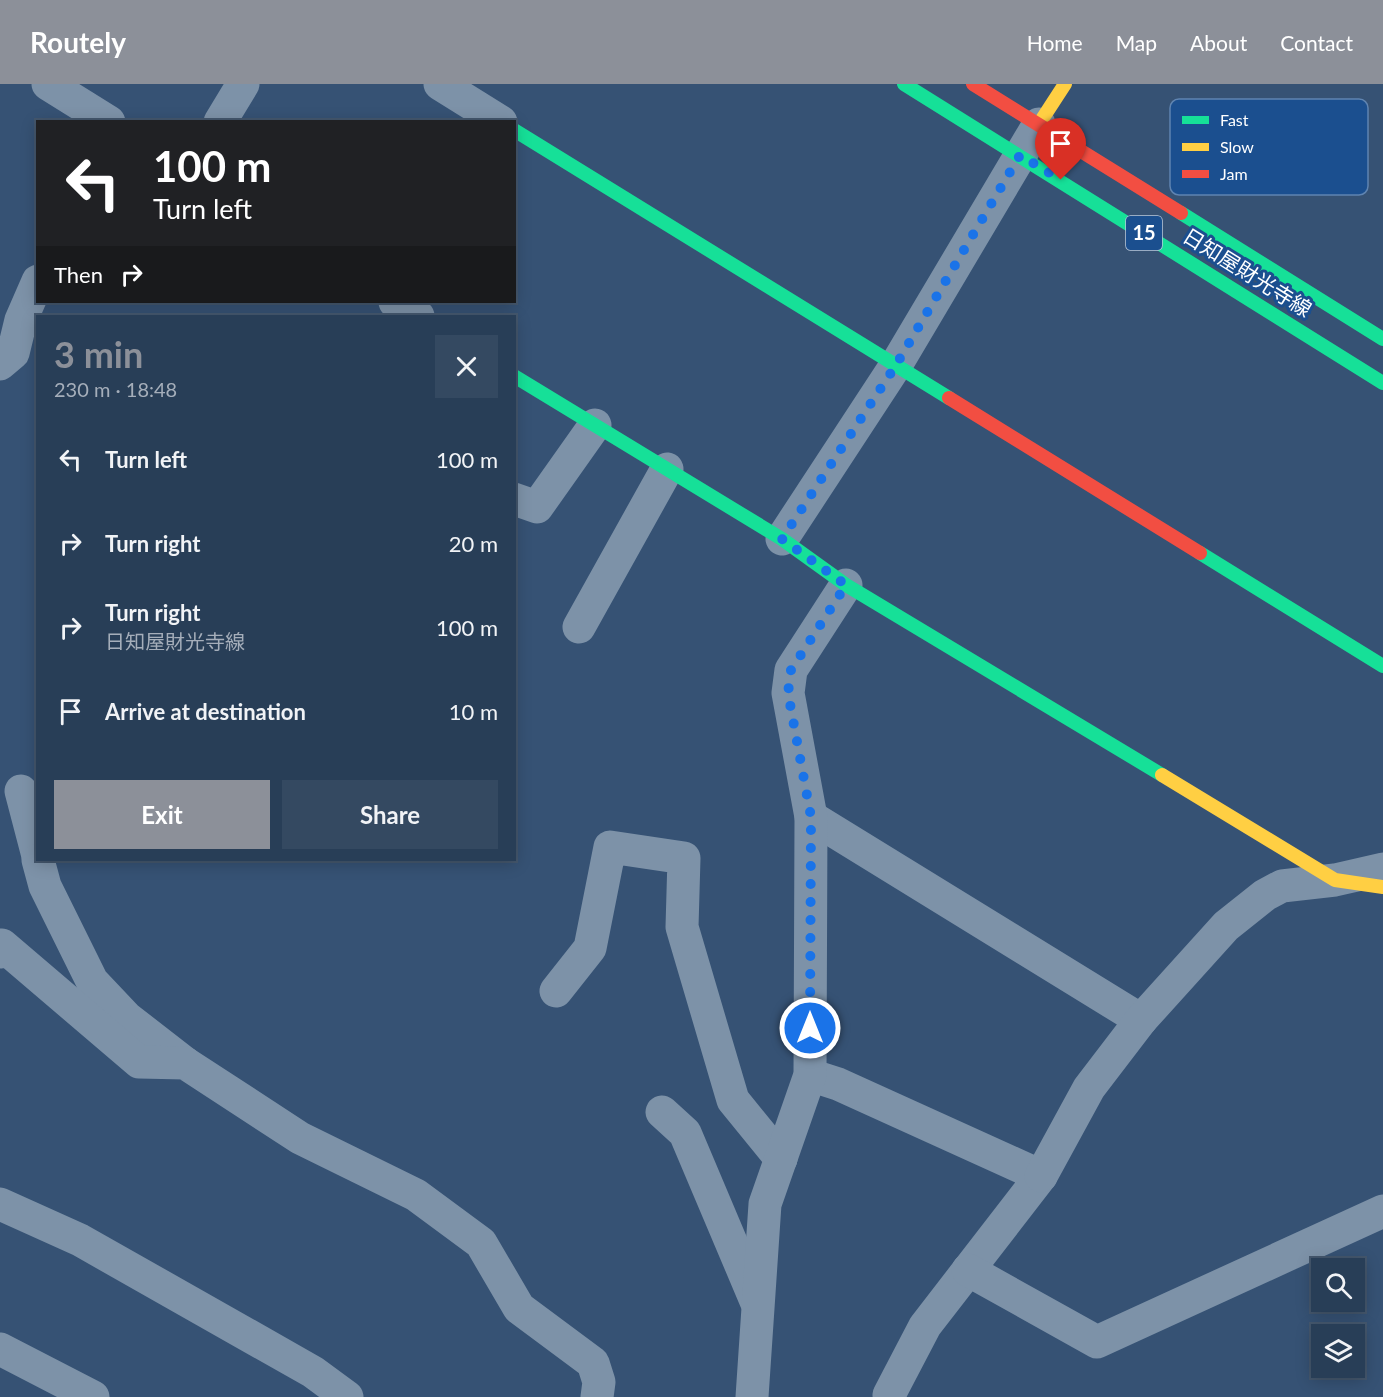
<!DOCTYPE html>
<meta charset="utf-8">
<style>
body{margin:0;font-family:Lato,"Noto Sans JP",sans-serif;background:#344961;color:#f1f3f6;height:100vh;display:flex;flex-direction:column;font-size:22px;white-space:nowrap}
*{box-sizing:border-box;margin:0}
p{font-size:20px;color:#a5aeba}
.icon{flex:none;width:33px;height:33px;fill:none;stroke:currentColor;stroke-width:2;stroke-linecap:round;stroke-linejoin:round}
.map{position:relative;flex:1;overflow:hidden}
.side{position:absolute;left:36px;top:231px;width:480px;height:546px;display:flex;flex-direction:column;background:#283e57;border-radius:0px;box-shadow:0 3px 15px #0003,0 0 0 2px #44576d}
.side>*{flex:none}
.guide{position:absolute;left:36px;top:36px;width:480px;height:183px;border-radius:0px;box-shadow:0 3px 15px #0003,0 0 0 2px #44576d;background:#202124;color:#fff;overflow:hidden}
.fabs{position:absolute;left:1311px;top:1174px;display:grid;gap:12px}
.fabs a{display:grid;place-items:center;width:54px;height:54px;border-radius:0px;background:#283e57;box-shadow:0 3px 15px #0003,0 0 0 2px #44576d;font-size:30px}
.pin{position:absolute;display:grid;place-items:center;width:51px;height:51px;color:#fff;margin:-62px -26px;border-radius:50% 50% 50% 0;rotate:-45deg;box-shadow:0 0 6px #0007}
.pin .icon{rotate:45deg}
.me{position:absolute;width:66px;margin:-33px;rotate:0deg;stroke-linejoin:round;filter:drop-shadow(0 0 4px #0008)}
.turn{display:flex;align-items:center;gap:21px;height:126px;padding:0 18px;font-size:27px}
.turn .icon{width:78px;height:78px;stroke-width:2.5}
.turn b{display:block;font-size:42px;line-height:51px}
.then{display:flex;align-items:center;height:57px;padding:0 18px;background:#0003;gap:12px;font-size:22px}
.round{display:grid;place-items:center;flex:none;width:63px;height:63px;border-radius:0px;background:#344961}
.headline{display:flex;align-items:center;justify-content:space-between;height:102px;padding:0 18px}
h1{font-size:36px;font-weight:700;line-height:45px;color:#8c9099}
.button{display:flex;gap:12px;margin-top:auto;padding:12px 18px}
.button a{flex:1;height:69px;border-radius:0px;background:#8c9099;color:#fff;font-size:24px;font-weight:700;line-height:69px;text-align:center}
.button a+a{background:#344961;color:#f1f3f6}
ul{padding:0;list-style:none}
li{display:flex;align-items:center;gap:18px;height:84px;padding:0 18px}
li div{flex:1}
li b{display:block;font-size:22px}
li em{font-style:normal}
header{display:flex;align-items:center;gap:36px;box-sizing:border-box;height:84px;padding:0 30px;background:#8c9099;color:#fff}
header strong{font-size:28px}
nav{display:flex;gap:33px;margin-inline-start:auto;font-size:21px}
.map>svg:first-child{display:block}
.lines{fill:none;stroke-linecap:round;stroke-linejoin:round}
.street{stroke:#7d92a8;stroke-width:33}
.fast{stroke:#16e098;stroke-width:14}
.slow{stroke:#ffcf43;stroke-width:14}
.jam{stroke:#f24e42;stroke-width:14}
.route{stroke:#1a73e8;stroke-width:10;stroke-dasharray:0 18}
.labels{text-anchor:middle;stroke-width:6;stroke-linejoin:round;paint-order:stroke}
.shield{fill:#1b4f8f;stroke:#bbcadd;stroke-width:1.5}
.shield-label{font-size:20px;font-weight:bold;fill:#fff}
.street-label{font-size:21px;fill:#fff;stroke:#1b4f8f}
.key{fill:#1b4f8f;stroke:#5f84b1;stroke-width:1.5}
.key-label{font-size:16px;fill:#fff}
</style>
<header>
<strong>Routely</strong>
<nav><a>Home</a><a>Map</a><a>About</a><a>Contact</a></nav>
</header>
<div class="map">
<svg width="1383" height="1313" viewBox="0 0 1383 1313">
<rect width="100%" height="100%" fill="#365274"/>
<g class="lines">
<!-- street -->
<g class="street">
<path d="M 48,0 L 109,38"/>
<path d="M 440,0 L 501,38"/>
<path d="M 220,38 L 243,0"/>
<path d="M 395,218 L 418,232"/>
<path d="M 0,280 L 13,269 L 21,236 L 38,197"/>
<path d="M 514,415 L 537,423 L 595,341"/>
<path d="M 782,455 L 896,281 L 1039,40"/>
<path d="M 579,543 L 667,385"/>
<path d="M 21,707 L 38,772"/>
<path d="M 811,733 L 1141,936"/>
<path d="M 38,776 L 45,802 L 92,897 L 127,934 L 185,979"/>
<path d="M 0,868 L 2,861 L 139,978 L 185,979 L 300,1054 L 416,1111 L 481,1159 L 519,1224 L 593,1279 L 599,1298 L 597,1313"/>
<path d="M 556,907 L 590,864 L 610,763 L 684,774 L 682,843 L 733,1016 L 781,1075"/>
<path d="M 810,991 L 838,1000 L 1041,1092 L 925,1242 L 889,1311"/>
<path d="M 662,1028 L 685,1049 L 756,1217"/>
<path d="M 1041,1092 L 1089,1004 L 1141,936 L 1226,842 L 1265,811 L 1282,802 L 1335,796 L 1383,785"/>
<path d="M 0,1120 L 80,1156 L 313,1288 L 347,1313"/>
<path d="M 968,1186 L 1097,1258 L 1383,1127"/>
<path d="M 0,1265 L 93,1313"/>
<path d="M 752,1313 L 765,1120 L 810,991 L 811,733 L 788,609 L 791,586 L 846,501"/>
</g>
<!-- fast -->
<g class="fast">
<path d="M 904,0 L 1383,299"/>
<path d="M 514,46 L 949,314"/>
<path d="M 1181,129 L 1383,255"/>
<path d="M 514,292 L 782,455 L 846,501 L 1162,691"/>
<path d="M 1200,469 L 1383,582"/>
</g>
<!-- slow -->
<g class="slow">
<path d="M 1039,40 L 1065,0"/>
<path d="M 1162,691 L 1335,796 L 1383,803"/>
</g>
<!-- jam -->
<g class="jam">
<path d="M 973,0 L 1181,129"/>
<path d="M 949,314 L 1200,469"/>
</g>
</g>
<g class="lines">
<!-- route -->
<path class="route" d="M 810,944 L 811,733 L 788,609 L 791,586 L 846,501 L 782,455 L 896,281 L 1020,71 L 1061,96"/>
</g>
<g class="labels">
<!-- shield labels -->
<rect class="shield" x="1126" y="132" width="36" height="34" rx="4.5"/>
<g class="shield-label">
<text x="1144" y="156">15</text>
</g>
<!-- street labels -->
<g class="street-label">
<text transform="translate(1247 189) rotate(32)" y="7">日知屋財光寺線</text>
</g>
</g>
<!-- legend -->
<rect x="1170" y="15" width="198" height="96" rx="9" class="key"/>
<rect x="1182" y="32" width="27" height="8" fill="#16e098"/>
<rect x="1182" y="59" width="27" height="8" fill="#ffcf43"/>
<rect x="1182" y="86" width="27" height="8" fill="#f24e42"/>
<g class="key-label">
<text x="1220" y="42">Fast</text>
<text x="1220" y="69">Slow</text>
<text x="1220" y="96">Jam</text>
</g>
</svg>
<div class="fabs">
<a><svg class="icon" aria-label="search" viewBox="0 0 24 24"><circle cx="10" cy="10" r="6"/><path d="M15 15l6 6"/></svg></a>
<a><svg class="icon" aria-label="layers" viewBox="0 0 24 24"><path d="M12 4l9 5-9 5-9-5zM3 14l9 5 9-5"/></svg></a>
</div>
<div class="pin" style="left:1061px;top:96px;background:#d93025"><svg class="icon" aria-label="arrive" viewBox="0 0 24 24"><path d="M6 21V4h12l-3 4 3 4H6"/></svg></div>
<svg class="me" style="left:810px;top:944px" viewBox="-20 -20 40 40"><circle r="17" fill="#1a73e8" stroke="#fff" stroke-width="3"/><path d="M0-11L8 9 0 5-8 9z" fill="#fff"/></svg>
<div class="guide">
<div class="turn"><svg class="icon" aria-label="left" viewBox="0 0 24 24"><path d="M17 20v-9H6M10 6l-5 5 5 5"/></svg><div><b>100 m</b>Turn left</div></div>
<div class="then">Then<svg class="icon" aria-label="right" viewBox="0 0 24 24"><path d="M7 20v-9h11M14 6l5 5-5 5"/></svg></div>
</div>
<section class="side">
<div class="headline"><div><h1>3 min</h1><p>230 m · 18:48</p></div><a class="round"><svg class="icon" aria-label="close" viewBox="0 0 24 24"><path d="M6 6l12 12M18 6L6 18"/></svg></a></div>
<ul>
<li><svg class="icon" aria-label="left" viewBox="0 0 24 24"><path d="M17 20v-9H6M10 6l-5 5 5 5"/></svg><div><b>Turn left</b></div><em>100 m</em></li>
<li><svg class="icon" aria-label="right" viewBox="0 0 24 24"><path d="M7 20v-9h11M14 6l5 5-5 5"/></svg><div><b>Turn right</b></div><em>20 m</em></li>
<li><svg class="icon" aria-label="right" viewBox="0 0 24 24"><path d="M7 20v-9h11M14 6l5 5-5 5"/></svg><div><b>Turn right</b><p>日知屋財光寺線</p></div><em>100 m</em></li>
<li><svg class="icon" aria-label="arrive" viewBox="0 0 24 24"><path d="M6 21V4h12l-3 4 3 4H6"/></svg><div><b>Arrive at destination</b></div><em>10 m</em></li>
</ul>
<div class="button"><a>Exit</a><a>Share</a></div>
</section>
</div>
